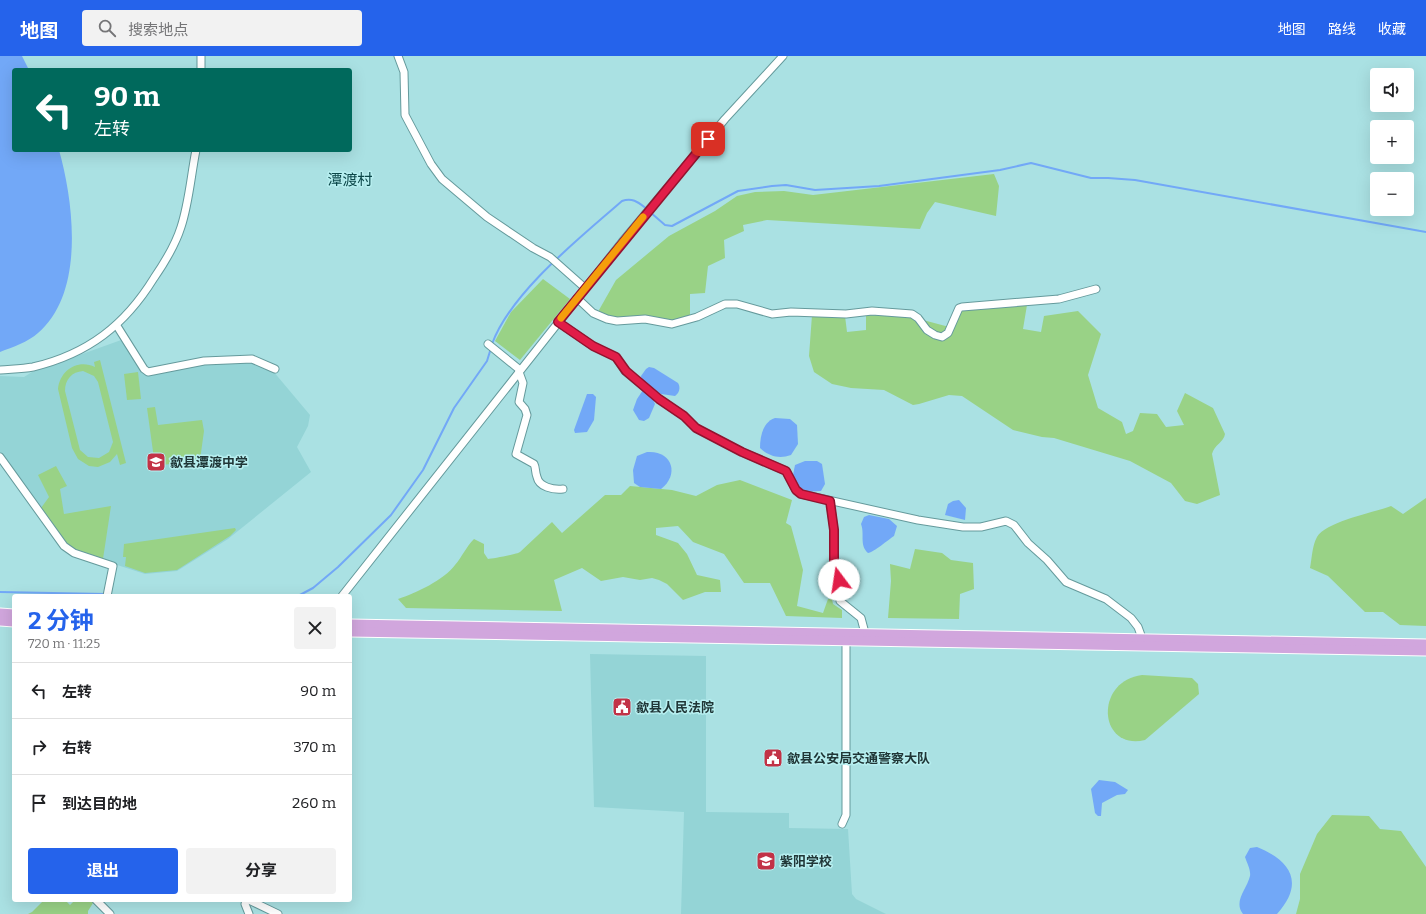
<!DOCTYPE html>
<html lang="zh">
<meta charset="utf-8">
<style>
body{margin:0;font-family:Bitter,"Noto Sans SC",serif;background:#f2f2f2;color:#202124;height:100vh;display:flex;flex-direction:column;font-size:15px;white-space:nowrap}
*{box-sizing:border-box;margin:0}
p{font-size:13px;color:#757577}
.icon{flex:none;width:22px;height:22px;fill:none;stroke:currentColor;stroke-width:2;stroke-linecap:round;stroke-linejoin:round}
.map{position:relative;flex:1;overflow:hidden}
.details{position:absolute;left:12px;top:538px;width:340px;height:308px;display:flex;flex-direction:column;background:#fff;border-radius:4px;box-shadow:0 4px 16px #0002}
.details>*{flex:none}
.guide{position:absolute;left:12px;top:12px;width:340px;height:84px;border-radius:4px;box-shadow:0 4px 16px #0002;background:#00695c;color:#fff;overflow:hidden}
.fabs{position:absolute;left:1370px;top:12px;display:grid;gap:8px}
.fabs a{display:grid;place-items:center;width:44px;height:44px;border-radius:4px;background:#fff;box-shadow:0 4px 16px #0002;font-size:20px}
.pin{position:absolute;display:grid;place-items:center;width:34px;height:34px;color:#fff;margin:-17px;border-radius:8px;box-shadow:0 2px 6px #0006}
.me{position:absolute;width:44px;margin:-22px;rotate:346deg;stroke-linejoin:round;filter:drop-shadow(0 0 3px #0008)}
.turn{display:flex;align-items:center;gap:14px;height:84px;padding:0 16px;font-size:18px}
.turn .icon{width:52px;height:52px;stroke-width:2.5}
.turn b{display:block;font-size:28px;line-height:34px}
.round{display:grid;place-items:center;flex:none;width:42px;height:42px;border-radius:4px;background:#f2f2f2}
.headline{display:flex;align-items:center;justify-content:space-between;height:68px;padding:0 16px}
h1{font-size:24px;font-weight:700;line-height:30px;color:#2563eb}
.action{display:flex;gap:8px;margin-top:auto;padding:8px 16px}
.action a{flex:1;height:46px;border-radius:4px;background:#2563eb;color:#fff;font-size:16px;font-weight:700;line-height:46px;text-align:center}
.action a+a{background:#f2f2f2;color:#202124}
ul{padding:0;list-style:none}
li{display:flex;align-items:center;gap:12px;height:56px;padding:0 16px;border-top:1px solid #e0e0e0}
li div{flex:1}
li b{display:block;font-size:15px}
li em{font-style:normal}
header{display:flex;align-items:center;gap:24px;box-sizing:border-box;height:56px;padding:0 20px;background:#2563eb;color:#fff}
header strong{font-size:19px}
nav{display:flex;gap:22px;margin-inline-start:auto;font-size:14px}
.search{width:280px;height:36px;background:#f2f2f2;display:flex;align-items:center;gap:10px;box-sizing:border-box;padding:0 14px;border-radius:4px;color:#757577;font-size:15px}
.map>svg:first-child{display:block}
.built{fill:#94d4d6}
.green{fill:#99d286;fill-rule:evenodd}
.water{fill:#72a8f7}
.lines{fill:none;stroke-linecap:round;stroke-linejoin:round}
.stream{stroke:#72a8f7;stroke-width:2}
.minor-casing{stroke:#659a9c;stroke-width:9}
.major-casing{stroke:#fff;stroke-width:11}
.minor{stroke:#fff;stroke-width:7}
.major{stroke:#d1a6dd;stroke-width:9}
.route-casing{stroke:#92132f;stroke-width:10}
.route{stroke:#e11d48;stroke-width:7}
.slow{stroke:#f59e0b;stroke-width:7}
.labels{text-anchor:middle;stroke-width:3;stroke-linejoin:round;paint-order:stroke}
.poi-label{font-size:13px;font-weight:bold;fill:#203637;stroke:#b7eff0;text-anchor:start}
.quarter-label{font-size:15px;fill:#0c4749;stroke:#b7eff0}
</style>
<header>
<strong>地图</strong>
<div class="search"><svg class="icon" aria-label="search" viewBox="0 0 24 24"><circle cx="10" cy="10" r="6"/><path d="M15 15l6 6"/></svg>搜索地点</div>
<nav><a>地图</a><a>路线</a><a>收藏</a></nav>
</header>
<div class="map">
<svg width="1426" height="858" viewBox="0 0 1426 858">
<rect width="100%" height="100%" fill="#aae1e3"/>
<!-- built -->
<g class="built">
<path d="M 124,283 L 148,320 L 177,311 L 197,307 L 251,305 L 273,315 L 310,359 L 308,370 L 297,391 L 311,416 L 228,483 L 177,515 L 145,518 L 74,495 L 63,486 L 0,396 L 0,320 L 24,321 L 32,316 Z"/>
<path d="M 590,598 L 706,600 L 706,756 L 789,757 L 789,772 L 848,773 L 852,838 L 856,843 L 886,858 L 681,858 L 684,756 L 594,751 Z"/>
</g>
<!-- green -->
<g class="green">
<path d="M 994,118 L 999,130 L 996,160 L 935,146 L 927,157 L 920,173 L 767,164 L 743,169 L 744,175 L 724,184 L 725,202 L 708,210 L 705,237 L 690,238 L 690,260 L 677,265 L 613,263 L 600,259 L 599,254 L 616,224 L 669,180 L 715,155 L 737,140 L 755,136 L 784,135 L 813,139 Z"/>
<path d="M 543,223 L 570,243 L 520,304 L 495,285 L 511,256 Z"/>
<path d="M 1027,249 L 1023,273 L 1041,276 L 1044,260 L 1078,255 L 1101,278 L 1088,319 L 1098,352 L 1122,366 L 1126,378 L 1133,375 L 1140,357 L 1157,358 L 1166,371 L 1184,369 L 1177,355 L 1185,337 L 1213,352 L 1225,378 C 1224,386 1214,389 1212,398 L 1220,439 L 1197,448 L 1185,445 L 1171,427 L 1130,405 L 1054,382 L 1042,381 L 1013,374 L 962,340 L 949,339 L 919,348 L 913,349 L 884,334 L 851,332 L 832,328 L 814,316 L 809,300 L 812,259 L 845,260 L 847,276 L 866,274 L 866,259 L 908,260 L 953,272 L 962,252 Z"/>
<path d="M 100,304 L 126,407 L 120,409 L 117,398 L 110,406 L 98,411 L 89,410 L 78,403 L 72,392 L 58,333 C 60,314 78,303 95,311 L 94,306 ZM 83,315 L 94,320 L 98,326 L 113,386 L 109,396 L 99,402 L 88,401 L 80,394 L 65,335 C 65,323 72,316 83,315 Z"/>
<path d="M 138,316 L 141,343 L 127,344 L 124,318 Z"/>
<path d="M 155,351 L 158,369 L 202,364 L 204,375 L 200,404 L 155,410 L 147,352 Z"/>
<path d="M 56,410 L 67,430 L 60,433 L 64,458 L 111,450 L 103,503 L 74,495 L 64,486 L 41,452 L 49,441 L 38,419 Z"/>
<path d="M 740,424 L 792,444 L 786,467 L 791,470 L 803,514 L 797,550 L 823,557 L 828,543 L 832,543 L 833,548 L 842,554 L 842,562 L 786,560 L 770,527 L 744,527 L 724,498 L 693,486 L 678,470 L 656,472 L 656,479 L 678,487 L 687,498 L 697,519 L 720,524 L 721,536 L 705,536 L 683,544 L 667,528 L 659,524 L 652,522 L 640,524 L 623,521 L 601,525 L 582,512 L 554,524 L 562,555 L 406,552 L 398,543 C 416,537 444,524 455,509 C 462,501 466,491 474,483 L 484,488 L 484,497 L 488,503 C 492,503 518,498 520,496 L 552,466 L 562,477 L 605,439 L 621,439 L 630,430 L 672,434 L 696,440 L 717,429 Z"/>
<path d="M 1426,442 L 1426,570 L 1400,569 L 1383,556 L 1365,556 L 1328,520 L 1310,512 C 1312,502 1312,490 1317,481 C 1327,465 1373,457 1391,450 L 1403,458 Z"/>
<path d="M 235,472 L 236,474 L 230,480 L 177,514 L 145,517 L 125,510 L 126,501 L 123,501 L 124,488 Z"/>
<path d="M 915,493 L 942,497 L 951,504 L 973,507 L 974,533 L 960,538 L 959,563 L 888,562 L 891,525 L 890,508 L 910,513 Z"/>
<path d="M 1142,619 L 1192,622 L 1198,628 L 1199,638 L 1145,684 C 1098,695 1094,625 1142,619 Z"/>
<path d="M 1332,759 L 1369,760 L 1380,773 L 1401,775 L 1426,811 L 1426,858 L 1296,858 L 1300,843 L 1300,818 L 1317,778 Z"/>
<path d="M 44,844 L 65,844 L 70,849 L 75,844 L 91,844 L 93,847 L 88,855 L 88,858 L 28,858 L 32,856 Z"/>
</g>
<!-- water -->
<g class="water">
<path d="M 0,0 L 22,0 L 29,14 L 14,14 L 14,94 L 59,94 C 74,147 85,237 38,277 C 28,286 13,291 0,296 Z"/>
<path d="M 649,311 L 654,312 L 678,327 C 681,332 679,337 675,340 L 661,338 L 642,326 L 641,320 L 646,313 Z"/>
<path d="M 643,334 L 652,341 L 655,348 L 649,362 L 644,365 L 639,364 L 633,354 L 637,343 Z"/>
<path d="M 587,338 L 593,338 L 596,341 L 594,364 L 587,376 L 575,377 L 574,374 Z"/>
<path d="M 775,362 L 790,363 L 797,369 L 798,388 L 791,399 C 780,403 769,401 760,392 C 760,380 763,366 775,362 Z"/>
<path d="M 647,396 C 672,394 680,418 661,433 L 640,431 L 634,427 L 633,414 L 637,400 Z"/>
<path d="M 805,405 L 817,405 L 822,408 L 825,428 L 821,435 L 804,436 L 798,433 L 793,419 L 795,409 Z"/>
<path d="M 959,444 L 966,452 L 965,464 L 945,459 L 948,448 L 953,445 Z"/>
<path d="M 869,459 L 889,463 L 897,470 L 894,480 C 888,484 874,496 868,497 C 859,489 865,478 861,468 L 864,461 Z"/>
<path d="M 1099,724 L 1115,726 L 1128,734 L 1125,738 L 1117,739 L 1102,747 L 1101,760 L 1098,760 L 1095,757 L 1091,733 Z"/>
<path d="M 1257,791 C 1291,805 1305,827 1277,858 L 1243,858 C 1233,845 1247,833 1250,820 C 1251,814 1247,807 1245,801 L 1250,792 Z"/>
</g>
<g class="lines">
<!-- stream -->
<g class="stream">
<path d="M 650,156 L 665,169 L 672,170 L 738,135 L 772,130 L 786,129 L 815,134 L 879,130 L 1000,114 L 1031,107 L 1091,122 L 1108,122 L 1135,124 L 1426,176"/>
<path d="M 492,288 C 511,236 581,181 622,145 C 633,141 639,147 647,153"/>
<path d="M 0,536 L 105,538"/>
<path d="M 109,539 L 164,540"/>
<path d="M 298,540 L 313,532 L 338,511 L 391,459 L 423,414 L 454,352 L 487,305 L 491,292"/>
</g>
<!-- minor casing -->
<g class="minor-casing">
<g id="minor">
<path d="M 398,0 L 404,16 L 405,59 L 431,108 L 442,123 L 487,161 L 533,192 L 550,201 L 585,232"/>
<path d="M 201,14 L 201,0"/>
<path d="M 577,242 L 593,257 L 607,263 L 617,265 L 645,263 L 672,268 L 697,261 L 725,248 L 737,248 L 772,258 L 791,256 L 846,258 L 872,255 L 912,258 L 918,262 L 927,274 L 935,279 L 942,281 L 948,277 L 959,252 L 962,251 L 1059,243 L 1096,233"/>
<path d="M 558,266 L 593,290 L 616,301 L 625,315 L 659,343 L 684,360 L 696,372 L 742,396 L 786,415 L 796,434 L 801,438 L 918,464 L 963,471 L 981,471 L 1006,465 L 1014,469 L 1028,487 L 1047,504 L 1066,526 L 1106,543 L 1131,562 L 1138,571 L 1142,582"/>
<path d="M 117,270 L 144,313 L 148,316 L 204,305 L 252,303 L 275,313"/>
<path d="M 488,288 L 520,314"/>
<path d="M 0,314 C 11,313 22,313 33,311 C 88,298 125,269 154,222 C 165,206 175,190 181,171 C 189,147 191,119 196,94"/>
<path d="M 519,316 L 523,327 L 519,346 L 525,353 L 527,359 L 516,398 L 534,408 C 536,412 535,416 537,421 C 539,431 553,434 563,433"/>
<path d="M 0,401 L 64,490 L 74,497 L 113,510 L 107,540"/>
<path d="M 830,445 L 834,474 L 834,505 L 839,524 L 840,545 L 861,562 L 865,577"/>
<path d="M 342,540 L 622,186 L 725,63 L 783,0"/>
<path d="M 842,768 L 846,759 L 846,584"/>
<path d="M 96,844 L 110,858"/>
<path d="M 246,844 L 245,848 L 249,858"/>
<path d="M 249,844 L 278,858"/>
</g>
</g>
<!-- major casing -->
<g class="major-casing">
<g id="major">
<path d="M 0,557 L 14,558"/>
<path d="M 0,565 L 14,566"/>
<path d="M 350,568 L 1426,588"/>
<path d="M 350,576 L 1426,595"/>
</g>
</g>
<!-- minor -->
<use href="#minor" class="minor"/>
<!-- major -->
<use href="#major" class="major"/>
</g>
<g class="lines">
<!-- route casing -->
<g class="route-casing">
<path id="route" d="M 708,83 L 558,266 L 593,290 L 616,301 L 626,315 L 659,343 L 684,360 L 696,372 L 742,396 L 786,415 L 796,434 L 801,438 L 830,445 L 834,474 L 834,505 L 839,524"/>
</g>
<!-- route -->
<use href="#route" class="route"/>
<!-- slow -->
<path class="slow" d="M 561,262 L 643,161"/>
</g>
<!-- icons -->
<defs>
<g id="school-square" transform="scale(1)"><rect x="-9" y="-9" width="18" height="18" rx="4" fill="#c23246" stroke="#b7eff0"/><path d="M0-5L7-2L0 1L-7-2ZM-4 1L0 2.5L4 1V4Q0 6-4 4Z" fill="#fff"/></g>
<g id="civic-square" transform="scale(1)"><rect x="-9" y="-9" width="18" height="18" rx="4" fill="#c23246" stroke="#b7eff0"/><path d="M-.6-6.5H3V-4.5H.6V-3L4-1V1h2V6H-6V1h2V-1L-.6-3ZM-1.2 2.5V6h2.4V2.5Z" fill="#fff"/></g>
</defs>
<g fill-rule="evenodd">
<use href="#school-square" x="156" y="406"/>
<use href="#civic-square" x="622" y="651"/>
<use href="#civic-square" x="773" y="702"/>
<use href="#school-square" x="766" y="805"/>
</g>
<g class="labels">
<!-- poi labels -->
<g class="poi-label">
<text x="170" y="411">歙县潭渡中学</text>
<text x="636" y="656">歙县人民法院</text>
<text x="787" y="707">歙县公安局交通警察大队</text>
<text x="780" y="810">紫阳学校</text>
</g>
<!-- quarter labels -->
<g class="quarter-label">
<text x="350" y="129">潭渡村</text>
</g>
</g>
</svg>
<div class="fabs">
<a><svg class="icon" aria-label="sound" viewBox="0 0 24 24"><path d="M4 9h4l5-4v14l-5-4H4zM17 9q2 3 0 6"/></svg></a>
<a>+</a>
<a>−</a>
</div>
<div class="pin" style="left:708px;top:83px;background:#d93025"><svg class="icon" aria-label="arrive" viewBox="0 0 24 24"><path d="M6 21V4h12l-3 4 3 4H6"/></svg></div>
<svg class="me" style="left:839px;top:524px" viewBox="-20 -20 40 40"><circle r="19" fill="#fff"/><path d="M0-13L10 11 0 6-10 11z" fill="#e11d48"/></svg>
<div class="guide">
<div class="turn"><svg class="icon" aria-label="left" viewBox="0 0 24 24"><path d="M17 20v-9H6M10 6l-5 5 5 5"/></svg><div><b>90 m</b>左转</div></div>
</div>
<section class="details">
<div class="headline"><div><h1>2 分钟</h1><p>720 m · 11:25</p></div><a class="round"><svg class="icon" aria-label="close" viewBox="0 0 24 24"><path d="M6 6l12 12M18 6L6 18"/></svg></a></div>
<ul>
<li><svg class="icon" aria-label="left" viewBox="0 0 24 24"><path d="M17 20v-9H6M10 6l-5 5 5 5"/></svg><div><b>左转</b></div><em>90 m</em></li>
<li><svg class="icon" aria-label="right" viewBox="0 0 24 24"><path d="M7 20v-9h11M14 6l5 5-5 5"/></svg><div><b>右转</b></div><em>370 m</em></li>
<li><svg class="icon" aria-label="arrive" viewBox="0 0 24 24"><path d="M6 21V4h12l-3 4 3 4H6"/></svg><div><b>到达目的地</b></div><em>260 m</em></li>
</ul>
<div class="action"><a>退出</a><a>分享</a></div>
</section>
</div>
